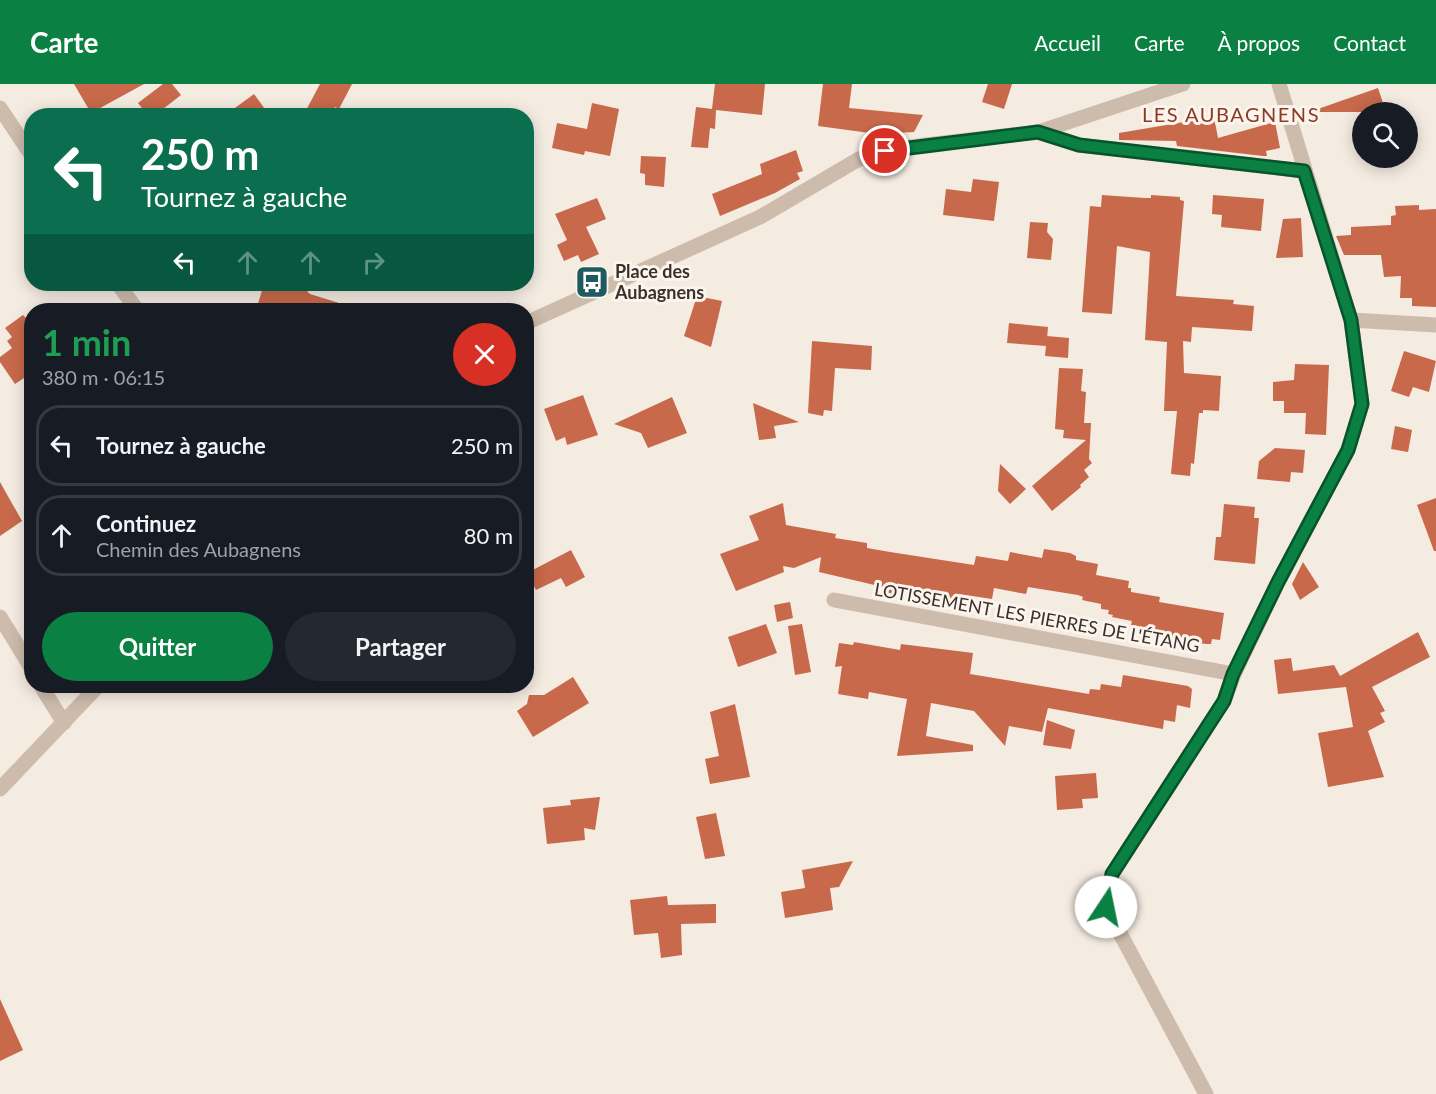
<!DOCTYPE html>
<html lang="fr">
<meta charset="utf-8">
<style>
body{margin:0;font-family:Lato,sans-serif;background:#242831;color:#f1f3f6;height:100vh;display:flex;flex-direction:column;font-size:22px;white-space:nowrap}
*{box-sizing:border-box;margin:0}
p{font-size:20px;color:#9ea1a6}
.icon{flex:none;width:33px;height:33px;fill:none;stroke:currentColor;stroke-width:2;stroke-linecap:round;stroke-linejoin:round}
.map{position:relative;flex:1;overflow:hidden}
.details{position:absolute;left:24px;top:219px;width:510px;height:390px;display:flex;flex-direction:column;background:#171b24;border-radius:24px;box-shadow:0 3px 15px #0003}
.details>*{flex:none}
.hud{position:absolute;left:24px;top:24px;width:510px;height:183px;border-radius:24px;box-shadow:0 3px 15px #0003;background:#0b6e4f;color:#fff;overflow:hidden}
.fabs{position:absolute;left:1352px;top:18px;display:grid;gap:12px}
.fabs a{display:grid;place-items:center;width:66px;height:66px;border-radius:50%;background:#171b24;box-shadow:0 3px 15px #0003;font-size:30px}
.pin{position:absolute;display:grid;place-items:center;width:51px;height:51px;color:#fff;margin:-26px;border:3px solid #fff;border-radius:50%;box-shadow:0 2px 6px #0007}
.me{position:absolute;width:66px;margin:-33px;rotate:11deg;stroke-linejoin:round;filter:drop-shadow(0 0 4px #0008)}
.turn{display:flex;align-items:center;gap:21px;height:126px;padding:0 18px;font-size:27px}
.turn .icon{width:78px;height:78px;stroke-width:2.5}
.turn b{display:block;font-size:42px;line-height:51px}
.lanes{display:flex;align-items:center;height:57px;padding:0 18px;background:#0003;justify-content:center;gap:30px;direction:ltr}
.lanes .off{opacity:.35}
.round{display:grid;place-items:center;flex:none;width:63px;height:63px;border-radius:32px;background:#242831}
.headline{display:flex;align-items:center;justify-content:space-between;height:102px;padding:0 18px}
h1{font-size:36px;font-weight:700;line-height:45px;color:#1e9e55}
.cta{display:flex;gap:12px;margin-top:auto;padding:12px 18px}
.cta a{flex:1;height:69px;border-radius:36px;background:#0b8043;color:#fff;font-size:24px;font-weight:700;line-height:69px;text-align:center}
.cta a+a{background:#242831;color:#f1f3f6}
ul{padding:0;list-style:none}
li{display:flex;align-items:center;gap:18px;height:81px;margin:0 12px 9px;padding:0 6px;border:3px solid #363941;border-radius:24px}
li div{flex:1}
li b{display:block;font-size:22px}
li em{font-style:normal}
header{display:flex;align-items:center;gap:36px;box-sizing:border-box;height:84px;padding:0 30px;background:#0b8043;color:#fff}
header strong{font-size:28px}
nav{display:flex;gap:33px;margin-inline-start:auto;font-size:21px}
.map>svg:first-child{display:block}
.building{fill:#c8694b}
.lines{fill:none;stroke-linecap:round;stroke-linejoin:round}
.minor{stroke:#cdbbac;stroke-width:15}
.tertiary{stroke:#cdbbac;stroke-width:15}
.route-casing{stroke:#07532c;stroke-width:15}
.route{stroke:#0b8043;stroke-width:10}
.labels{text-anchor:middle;stroke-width:6;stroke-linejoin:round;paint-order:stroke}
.poi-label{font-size:18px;font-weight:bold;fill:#3b302b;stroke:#fbf5ee;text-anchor:start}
.street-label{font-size:18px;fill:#3b302b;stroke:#fbf5ee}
.neighbourhood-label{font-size:20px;letter-spacing:1.5px;fill:#8c3b22;stroke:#fbf5ee}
</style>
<header>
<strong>Carte</strong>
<nav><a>Accueil</a><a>Carte</a><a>À propos</a><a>Contact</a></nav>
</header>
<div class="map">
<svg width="1436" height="1010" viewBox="0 0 1436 1010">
<rect width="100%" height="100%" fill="#f4ebe1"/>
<!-- building -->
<g class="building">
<path d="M 74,0 L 144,0 L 91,29 Z"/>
<path d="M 163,0 L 172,0 L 181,11 L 154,32 L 148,32 L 138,19 Z"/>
<path d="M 320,0 L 352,0 L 339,25 L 335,23 L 331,32 L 303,32 Z"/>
<path d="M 715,0 L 765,0 L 762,31 L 716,26 L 715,45 L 710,44 L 708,64 L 691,63 L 696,23 L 712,25 Z"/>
<path d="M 823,0 L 852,0 L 849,24 L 923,31 L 914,48 L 877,50 L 818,42 Z"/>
<path d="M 988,0 L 1012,0 L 1004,25 L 982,18 Z"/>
<path d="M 1378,4 L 1386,28 L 1315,28 L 1315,26 Z"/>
<path d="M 254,10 L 270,32 L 224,32 Z"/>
<path d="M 592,19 L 619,25 L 610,72 L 585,67 L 584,71 L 552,64 L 557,39 L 587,45 Z"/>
<path d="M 1214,33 L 1218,54 L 1275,38 L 1280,64 L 1266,67 L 1267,72 L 1263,72 L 1177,62 L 1176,57 L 1119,56 L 1119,49 Z"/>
<path d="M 796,66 L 803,87 L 797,89 L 800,95 L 775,109 L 720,132 L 712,110 L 762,90 L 760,80 Z"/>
<path d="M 641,72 L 666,73 L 664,103 L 645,101 L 645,90 L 640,89 Z"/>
<path d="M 973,95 L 999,98 L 994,137 L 943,131 L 946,105 L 971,108 Z"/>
<path d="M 1102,111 L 1145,114 L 1151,114 L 1151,111 L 1180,113 L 1180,116 L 1184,117 L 1176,212 L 1234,216 L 1233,220 L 1254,222 L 1252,247 L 1192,243 L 1191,258 L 1183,257 L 1184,289 L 1221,292 L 1219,327 L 1203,326 L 1203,329 L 1199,329 L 1194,380 L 1191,379 L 1190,392 L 1171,390 L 1177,327 L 1164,327 L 1167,258 L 1145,256 L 1150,168 L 1117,162 L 1112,230 L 1082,228 L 1090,122 L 1101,123 Z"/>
<path d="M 1213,111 L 1264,115 L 1261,147 L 1221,143 L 1222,131 L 1212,130 Z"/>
<path d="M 597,114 L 606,135 L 586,143 L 599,170 L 581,178 L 578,171 L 564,177 L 557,161 L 567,156 L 555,130 Z"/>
<path d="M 1419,121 L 1419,126 L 1436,125 L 1436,223 L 1412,222 L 1412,214 L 1400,214 L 1401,192 L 1384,193 L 1381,171 L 1344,171 L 1336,152 L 1351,151 L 1351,143 L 1391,141 L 1391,132 L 1396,131 L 1395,122 Z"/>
<path d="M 1301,134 L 1303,173 L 1276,174 L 1283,135 Z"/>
<path d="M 1030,138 L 1048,139 L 1047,148 L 1053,155 L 1051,176 L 1027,174 Z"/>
<path d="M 264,200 L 309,200 L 307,207 L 310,210 L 349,222 L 349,226 L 256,226 Z"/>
<path d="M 697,212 L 722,217 L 711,263 L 684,252 Z"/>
<path d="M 23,231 L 32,240 L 32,292 L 30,290 L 15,300 L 0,278 L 0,273 L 12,264 L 7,257 L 12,253 L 5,244 Z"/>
<path d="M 1009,239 L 1048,243 L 1047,255 L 1047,252 L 1069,254 L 1068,274 L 1045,272 L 1046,262 L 1007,259 Z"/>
<path d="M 812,257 L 872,262 L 871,286 L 835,284 L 832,327 L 824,326 L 823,332 L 808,329 Z"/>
<path d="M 1404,267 L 1436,277 L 1429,308 L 1413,303 L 1409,313 L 1391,307 Z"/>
<path d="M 1295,280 L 1329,281 L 1326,351 L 1305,350 L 1306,329 L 1284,329 L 1284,317 L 1273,317 L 1273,298 L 1294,296 Z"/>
<path d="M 1059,284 L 1083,285 L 1081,307 L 1086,308 L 1084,339 L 1091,339 L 1089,375 L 1092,379 L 1084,386 L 1089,393 L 1080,401 L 1081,403 L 1052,427 L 1032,402 L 1086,356 L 1063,354 L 1064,346 L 1055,345 Z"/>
<path d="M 583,311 L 598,351 L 567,361 L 565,353 L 556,357 L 544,325 Z"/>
<path d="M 672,313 L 687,349 L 648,364 L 641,349 L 614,340 Z"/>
<path d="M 753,319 L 799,338 L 774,342 L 776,354 L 759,356 Z"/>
<path d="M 1395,342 L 1412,346 L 1408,368 L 1391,365 Z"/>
<path d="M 1275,364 L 1305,366 L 1303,389 L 1291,388 L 1290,398 L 1257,395 L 1259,377 Z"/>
<path d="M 1000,380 L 1026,405 L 1010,420 L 998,407 Z"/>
<path d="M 0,398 L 22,437 L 0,452 Z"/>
<path d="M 1436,414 L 1436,467 L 1434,467 L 1417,421 Z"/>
<path d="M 783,419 L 786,441 L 836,450 L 835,454 L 867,459 L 867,464 L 890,468 L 974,481 L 976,472 L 1008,477 L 1010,468 L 1042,474 L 1044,465 L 1070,469 L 1076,472 L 1076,476 L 1098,480 L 1096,491 L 1129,497 L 1128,504 L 1131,504 L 1131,508 L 1160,513 L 1159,518 L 1224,529 L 1220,556 L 1212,555 L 1211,560 L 1206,560 L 1143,550 L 1144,546 L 1139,546 L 1139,542 L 1131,541 L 1132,537 L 1112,533 L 1113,531 L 1108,530 L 1109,526 L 1101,525 L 1101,520 L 1082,516 L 1083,513 L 1078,511 L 1028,503 L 1026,510 L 994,504 L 992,515 L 959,510 L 958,520 L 882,508 L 883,503 L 819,488 L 821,473 L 794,484 L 783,482 L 784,488 L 736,507 L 720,470 L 759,456 L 749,432 Z"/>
<path d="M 1224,420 L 1255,423 L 1254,434 L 1259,434 L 1255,480 L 1214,476 L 1216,453 L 1221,453 Z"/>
<path d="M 571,466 L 585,493 L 566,503 L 561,494 L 536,506 L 527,489 Z"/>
<path d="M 1303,478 L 1319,503 L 1300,516 L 1292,500 Z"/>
<path d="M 790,518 L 793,534 L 777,538 L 774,521 Z"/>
<path d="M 766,540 L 777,569 L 738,583 L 728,553 Z"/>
<path d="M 802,540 L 811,588 L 795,591 L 788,542 Z"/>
<path d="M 1418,548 L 1430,573 L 1372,603 L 1385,627 L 1380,629 L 1385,638 L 1368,647 L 1384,693 L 1328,703 L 1318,649 L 1353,643 L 1346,603 L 1278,610 L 1274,576 L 1291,574 L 1293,587 L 1334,581 L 1340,592 Z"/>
<path d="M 854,558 L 900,566 L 901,560 L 973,569 L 970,590 L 1089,610 L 1090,605 L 1100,606 L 1101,600 L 1121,603 L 1123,591 L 1188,602 L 1192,605 L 1190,624 L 1177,621 L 1175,638 L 1164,636 L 1163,645 L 1048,624 L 1042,648 L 1009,642 L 1005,662 L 974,627 L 931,619 L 926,652 L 973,661 L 973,667 L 897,672 L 907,615 L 869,608 L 868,615 L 838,610 L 842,582 L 835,583 L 839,559 L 853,561 Z"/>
<path d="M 573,593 L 589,619 L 533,653 L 517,627 L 527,620 L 529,611 L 544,611 Z"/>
<path d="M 735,620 L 750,693 L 710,700 L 705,675 L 719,672 L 710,628 Z"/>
<path d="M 1047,636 L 1075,646 L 1071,665 L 1043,661 Z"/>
<path d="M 1096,689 L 1098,714 L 1082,715 L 1083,724 L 1057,726 L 1055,692 Z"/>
<path d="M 600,713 L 595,746 L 584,744 L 585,756 L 547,760 L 543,724 L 571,721 L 570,716 Z"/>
<path d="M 716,729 L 725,772 L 705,775 L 696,733 Z"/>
<path d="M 853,777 L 839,803 L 830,804 L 833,826 L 785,834 L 781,808 L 805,804 L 802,786 Z"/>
<path d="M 667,812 L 668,821 L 716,820 L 716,839 L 681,840 L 682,871 L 661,874 L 658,849 L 634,851 L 630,816 Z"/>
<path d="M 0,915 L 23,966 L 0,977 Z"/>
</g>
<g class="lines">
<!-- minor -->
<g class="minor">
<path d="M 0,24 L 32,72"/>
<path d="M 1038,48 L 1079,61 L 1304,87"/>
<path d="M 118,200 L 137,226"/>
<path d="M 1351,236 L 1436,241"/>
<path d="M 834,516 L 1234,590"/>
<path d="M 0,533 L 32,585"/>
<path d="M 41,602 L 64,639"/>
<path d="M 1206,1010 L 1106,823 L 1112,790 L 1224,617 L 1234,590 L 1278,498 L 1348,366 L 1362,320 L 1351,236 L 1279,0"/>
</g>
<!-- tertiary -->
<g class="tertiary">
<path d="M 526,239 L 760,133 L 859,75 L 885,67 L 926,61 L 1038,48 L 1183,0"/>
<path d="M 0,705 L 98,602"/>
</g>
</g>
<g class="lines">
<!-- route casing -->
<g class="route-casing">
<path id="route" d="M 885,67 L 1038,48 L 1079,61 L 1304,87 L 1351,236 L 1362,320 L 1348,366 L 1278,498 L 1233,590 L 1224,617 L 1112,790 L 1106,823"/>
</g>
<!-- route -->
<use href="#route" class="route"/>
</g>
<!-- icons -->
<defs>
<g id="bus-square" transform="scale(1.725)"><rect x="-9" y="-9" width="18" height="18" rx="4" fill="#1f5a5e" stroke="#fbf5ee"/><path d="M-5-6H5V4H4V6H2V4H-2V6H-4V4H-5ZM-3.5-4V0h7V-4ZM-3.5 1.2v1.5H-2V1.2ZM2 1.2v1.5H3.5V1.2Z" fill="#fff"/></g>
</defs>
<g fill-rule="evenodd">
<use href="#bus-square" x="592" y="198"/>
</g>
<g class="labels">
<!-- poi labels -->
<g class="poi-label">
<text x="615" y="194">Place des<tspan x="615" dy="21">Aubagnens</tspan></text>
</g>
<!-- street labels -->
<g class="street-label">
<text transform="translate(1037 534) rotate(10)" y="6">LOTISSEMENT LES PIERRES DE L'ÉTANG</text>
</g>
<!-- neighbourhood labels -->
<g class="neighbourhood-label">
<text x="1231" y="38">LES AUBAGNENS</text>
</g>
</g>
</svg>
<div class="fabs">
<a><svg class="icon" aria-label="search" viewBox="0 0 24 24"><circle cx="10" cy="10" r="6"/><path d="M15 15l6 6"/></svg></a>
</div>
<div class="pin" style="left:885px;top:67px;background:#d93025"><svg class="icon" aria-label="arrive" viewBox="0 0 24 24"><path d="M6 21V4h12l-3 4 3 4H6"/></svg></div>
<svg class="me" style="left:1106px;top:823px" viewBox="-20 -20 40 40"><circle r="19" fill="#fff"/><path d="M0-13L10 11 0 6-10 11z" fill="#0b8043"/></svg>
<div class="hud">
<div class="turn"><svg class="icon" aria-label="left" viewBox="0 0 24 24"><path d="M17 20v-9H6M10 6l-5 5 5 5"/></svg><div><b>250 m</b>Tournez à gauche</div></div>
<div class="lanes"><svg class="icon" aria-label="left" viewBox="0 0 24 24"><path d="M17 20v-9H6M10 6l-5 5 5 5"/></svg><svg class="icon off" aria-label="ahead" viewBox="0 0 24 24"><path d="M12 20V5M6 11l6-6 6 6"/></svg><svg class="icon off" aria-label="ahead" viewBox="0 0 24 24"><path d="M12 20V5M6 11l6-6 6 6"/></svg><svg class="icon off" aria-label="right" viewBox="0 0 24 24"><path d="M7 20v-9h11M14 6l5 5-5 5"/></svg></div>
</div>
<section class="details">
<div class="headline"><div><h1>1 min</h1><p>380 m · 06:15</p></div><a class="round" style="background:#d93025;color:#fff"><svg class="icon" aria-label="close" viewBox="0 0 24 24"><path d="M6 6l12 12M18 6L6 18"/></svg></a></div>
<ul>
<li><svg class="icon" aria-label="left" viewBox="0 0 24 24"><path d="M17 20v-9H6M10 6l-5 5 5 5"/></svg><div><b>Tournez à gauche</b></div><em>250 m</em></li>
<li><svg class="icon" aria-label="ahead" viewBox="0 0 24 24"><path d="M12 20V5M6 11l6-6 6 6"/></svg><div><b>Continuez</b><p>Chemin des Aubagnens</p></div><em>80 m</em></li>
</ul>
<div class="cta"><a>Quitter</a><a>Partager</a></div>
</section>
</div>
